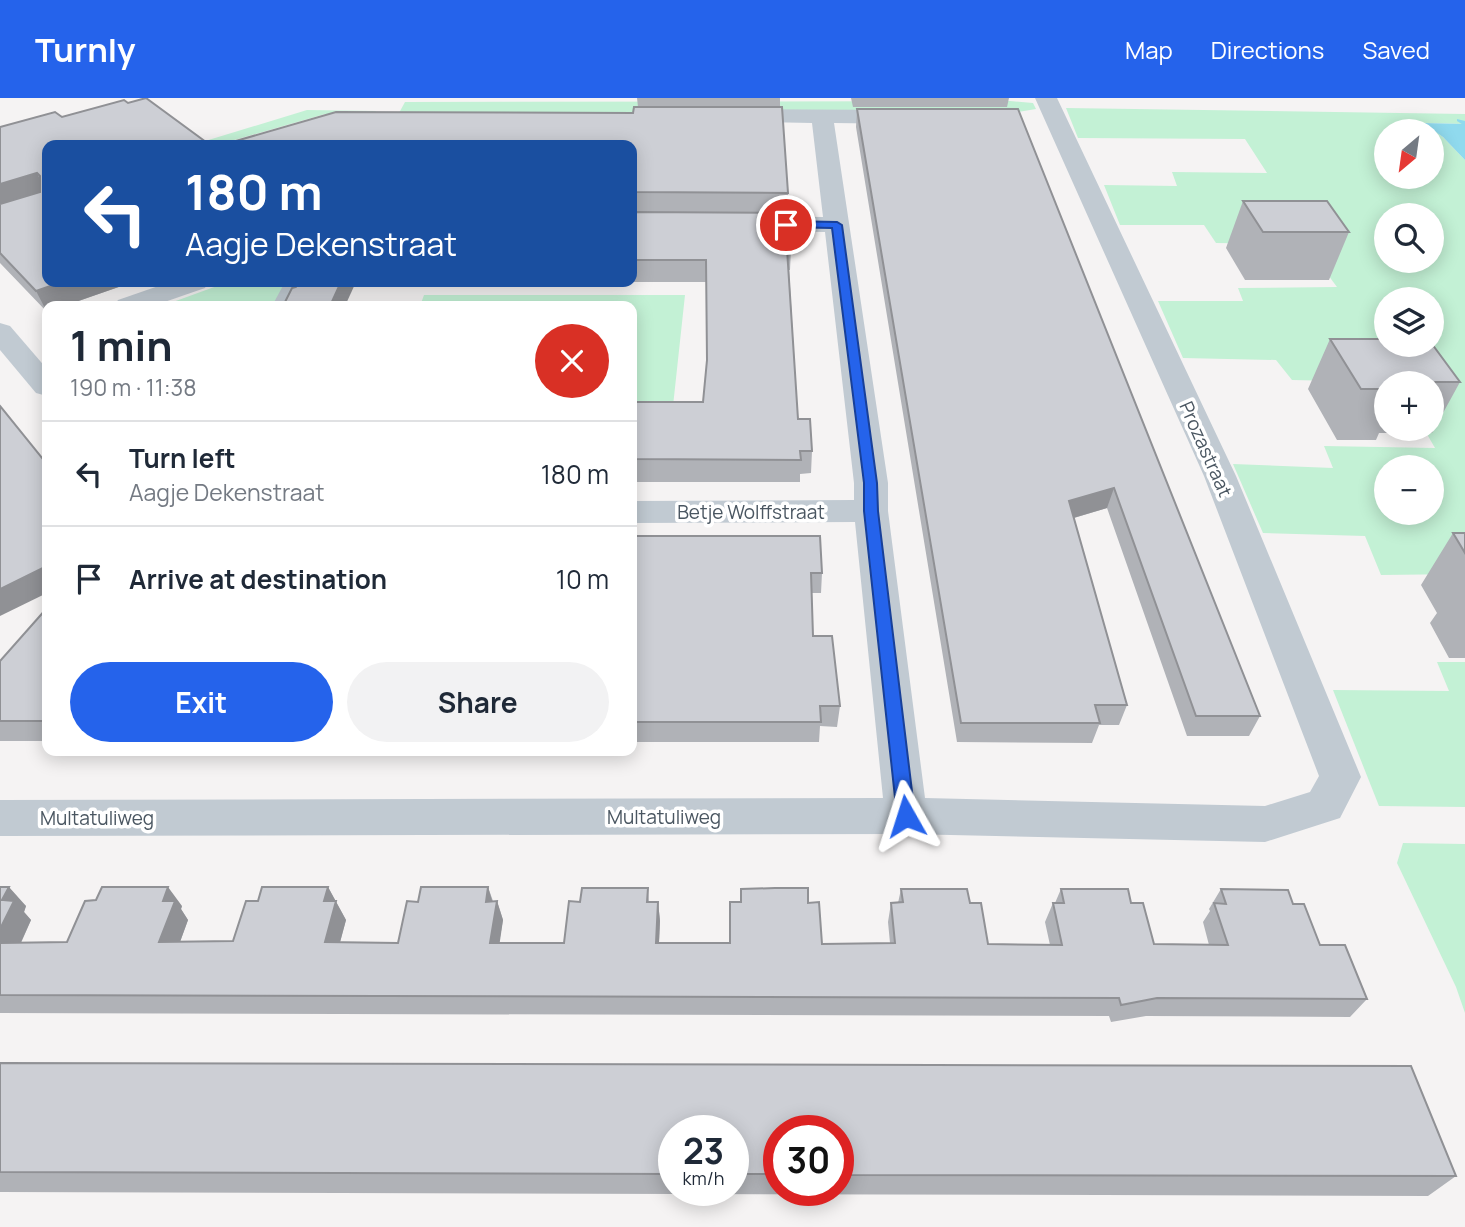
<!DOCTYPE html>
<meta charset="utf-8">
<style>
body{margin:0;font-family:Manrope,sans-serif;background:#f2f2f3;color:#1f2937;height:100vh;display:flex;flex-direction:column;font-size:26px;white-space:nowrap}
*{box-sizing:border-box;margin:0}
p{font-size:23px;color:#747a83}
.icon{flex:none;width:38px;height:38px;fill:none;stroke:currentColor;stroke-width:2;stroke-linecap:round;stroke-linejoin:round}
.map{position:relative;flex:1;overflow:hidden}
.sheet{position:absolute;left:42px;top:203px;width:595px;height:455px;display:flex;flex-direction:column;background:#fff;border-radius:14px;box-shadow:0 4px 18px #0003}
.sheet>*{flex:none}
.hud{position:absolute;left:42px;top:42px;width:595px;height:147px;border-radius:14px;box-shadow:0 4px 18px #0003;background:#1a4fa0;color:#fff;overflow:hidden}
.needle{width:46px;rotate:209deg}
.controls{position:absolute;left:1374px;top:21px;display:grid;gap:14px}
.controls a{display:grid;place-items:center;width:70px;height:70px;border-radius:50%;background:#fff;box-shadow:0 4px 18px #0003;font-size:35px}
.speed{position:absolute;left:658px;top:1017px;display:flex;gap:14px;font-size:35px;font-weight:700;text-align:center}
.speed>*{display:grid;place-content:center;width:91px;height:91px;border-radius:50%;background:#fff;box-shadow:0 4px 18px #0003;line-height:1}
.speed small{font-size:18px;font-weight:400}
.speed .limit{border:10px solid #d22;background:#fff;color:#111}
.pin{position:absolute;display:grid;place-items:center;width:60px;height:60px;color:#fff;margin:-30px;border:4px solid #fff;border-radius:50%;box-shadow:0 2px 7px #0007}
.me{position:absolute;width:77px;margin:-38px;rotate:354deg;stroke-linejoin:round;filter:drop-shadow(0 0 5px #0008)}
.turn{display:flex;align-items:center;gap:24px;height:147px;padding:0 28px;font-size:32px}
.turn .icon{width:91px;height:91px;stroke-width:2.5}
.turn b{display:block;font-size:49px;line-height:60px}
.round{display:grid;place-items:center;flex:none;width:74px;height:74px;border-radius:37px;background:#f2f2f3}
.headline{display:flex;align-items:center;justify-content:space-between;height:119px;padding:0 28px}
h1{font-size:42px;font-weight:700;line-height:52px}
.action{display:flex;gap:14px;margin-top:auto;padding:14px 28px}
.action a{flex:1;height:80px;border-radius:42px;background:#2563eb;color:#fff;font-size:28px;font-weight:700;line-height:80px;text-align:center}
.action a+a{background:#f2f2f3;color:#1f2937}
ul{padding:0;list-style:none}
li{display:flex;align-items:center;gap:21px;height:105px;padding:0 28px;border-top:2px solid #e0e1e3}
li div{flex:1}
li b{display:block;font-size:26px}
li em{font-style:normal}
header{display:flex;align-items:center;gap:42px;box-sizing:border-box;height:98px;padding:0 35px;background:#2563eb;color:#fff}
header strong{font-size:33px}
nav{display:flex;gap:38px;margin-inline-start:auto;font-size:24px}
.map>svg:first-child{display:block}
.green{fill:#c3f1d5;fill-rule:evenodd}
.water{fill:#90daee}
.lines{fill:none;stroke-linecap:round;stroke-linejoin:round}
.stream{fill:#90daee;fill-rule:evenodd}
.street{fill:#c1cad2;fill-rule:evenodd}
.wall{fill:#b0b2b7;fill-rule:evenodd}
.shaded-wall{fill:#909195}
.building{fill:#cdcfd5;stroke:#909195;stroke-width:2}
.route{fill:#2563eb;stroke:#184099;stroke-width:2}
.labels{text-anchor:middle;stroke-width:7;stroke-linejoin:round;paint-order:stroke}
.street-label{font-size:19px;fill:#4a5661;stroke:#fff}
</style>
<header>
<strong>Turnly</strong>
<nav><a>Map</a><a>Directions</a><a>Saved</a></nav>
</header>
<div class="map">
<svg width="1465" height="1129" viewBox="0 0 1465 1129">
<rect width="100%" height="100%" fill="#f5f3f3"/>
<!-- green -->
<g class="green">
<path d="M 1010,3 L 1033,5 L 1036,11 L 1018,14 L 399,15 L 405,4 Z"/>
<path d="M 1066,10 L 1465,16 L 1465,26 L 1424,25 L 1443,39 L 1465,62 L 1465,476 L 1381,477 L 1365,438 L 1263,435 L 1233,366 L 1333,370 L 1324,348 L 1435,350 L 1424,331 L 1432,331 L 1432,285 L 1292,282 L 1276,262 L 1183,260 L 1158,203 L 1243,203 L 1238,190 L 1337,189 L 1305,146 L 1216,145 L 1204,127 L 1120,127 L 1104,87 L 1177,88 L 1172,74 L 1267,75 L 1245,41 L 1078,40 ZM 1386,33 L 1432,33 L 1432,79 L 1386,79 ZM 1386,117 L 1432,117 L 1432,163 L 1386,163 ZM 1386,201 L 1432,201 L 1432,247 L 1386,247 ZM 1386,369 L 1432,369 L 1432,415 L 1386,415 Z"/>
<path d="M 307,12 L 376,13 L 376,16 L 325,16 L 217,47 L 192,47 Z"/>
<path d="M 228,184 L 293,184 L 280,208 L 162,208 Z"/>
<path d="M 424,197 L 685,197 L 673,308 L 632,308 L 632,208 L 420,208 Z"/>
<path d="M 1437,564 L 1465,564 L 1465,709 L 1379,708 L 1333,592 L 1449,593 Z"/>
<path d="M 1403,745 L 1465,746 L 1465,915 L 1456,889 L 1397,765 Z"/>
</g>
<!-- water -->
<path class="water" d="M 1423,25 L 1465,26 L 1465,62 L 1443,39 Z"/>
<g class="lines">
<!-- stream -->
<path class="stream" d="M 1457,21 L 1465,23 L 1465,28 L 1457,23 Z"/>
<!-- street -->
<g class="street">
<path d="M 1035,0 L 1057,0 L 1236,378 L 1361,679 L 1340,720 L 1265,744 L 906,736 L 0,738 L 0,702 L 883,700 L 855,424 L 632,425 L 632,403 L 854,402 L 854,385 L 825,134 L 632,132 L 632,117 L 823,119 L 812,25 L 722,23 L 719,18 L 722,13 L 730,11 L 908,12 L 916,14 L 919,19 L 916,24 L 908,26 L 834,25 L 888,385 L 888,413 L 925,700 L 1265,708 L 1310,694 L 1319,678 L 1204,378 Z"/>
<path d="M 170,184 L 208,184 L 205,190 L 153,208 L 114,208 L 118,202 Z"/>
<path d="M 285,184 L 311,184 L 300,208 L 272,208 Z"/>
<path d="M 0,225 L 10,228 L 47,271 L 47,298 L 36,295 L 0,252 Z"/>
</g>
</g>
<!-- wall -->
<g class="wall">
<path d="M 637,0 L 780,0 L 780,9 L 788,95 L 787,115 L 791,151 L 790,172 L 789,172 L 798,321 L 812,353 L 811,375 L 800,376 L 800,384 L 632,384 L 632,304 L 703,304 L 707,262 L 706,184 L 632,184 L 632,47 L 633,15 L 638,9 Z"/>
<path d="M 851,0 L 1009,0 L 1007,9 L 853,9 Z"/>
<path d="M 857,11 L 1018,11 L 1260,618 L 1249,638 L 1187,638 L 1107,410 L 1074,420 L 1127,607 L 1119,627 L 1099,627 L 1092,645 L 957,644 L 856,29 Z"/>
<path d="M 55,14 L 47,184 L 133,184 L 47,214 L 0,165 L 0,29 Z"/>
<path d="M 1243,103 L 1349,134 L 1329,182 L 1245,182 L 1226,150 Z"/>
<path d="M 1330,241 L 1460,284 L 1432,335 L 1379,335 L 1376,342 L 1337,342 L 1308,291 ZM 1386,285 L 1432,285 L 1432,331 L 1386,331 Z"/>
<path d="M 1453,435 L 1465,435 L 1465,560 L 1449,560 L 1430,525 L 1437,515 L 1421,487 Z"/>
<path d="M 632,438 L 822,475 L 821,495 L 812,495 L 813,538 L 840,608 L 837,629 L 820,628 L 819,644 L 632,644 Z"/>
<path d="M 47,510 L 47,643 L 0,643 L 0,563 Z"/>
<path d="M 0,789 L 26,808 L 24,814 L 31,822 L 21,845 L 67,844 L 182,808 L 181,811 L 188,822 L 180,844 L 233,843 L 258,803 L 328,789 L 346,822 L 340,844 L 398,845 L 418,804 L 488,789 L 493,803 L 497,803 L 503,822 L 499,845 L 564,845 L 580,804 L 648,790 L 649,804 L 658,804 L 660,823 L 659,845 L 730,845 L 808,805 L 822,846 L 890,845 L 888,824 L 891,805 L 898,805 L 901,791 L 970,805 L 988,846 L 1050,847 L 1045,824 L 1053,805 L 1055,805 L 1061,791 L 1131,805 L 1154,846 L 1209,847 L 1203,824 L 1210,813 L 1209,811 L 1221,791 L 1293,806 L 1320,847 L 1367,901 L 1350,919 L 1146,918 L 1111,924 L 1109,918 L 0,915 Z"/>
<path d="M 0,965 L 1456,1078 L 1428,1098 L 0,1094 ZM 674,1032 L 733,1032 L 733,1092 L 674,1092 ZM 779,1032 L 838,1032 L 838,1092 L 779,1092 Z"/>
</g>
<!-- shaded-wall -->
<g class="shaded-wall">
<path d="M 37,75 L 46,95 L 0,109 L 0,86 Z"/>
<path d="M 62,184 L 133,184 L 64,208 L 47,208 L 47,214 L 36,193 Z"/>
<path d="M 341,184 L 356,184 L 345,208 L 330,208 Z"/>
<path d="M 1114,390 L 1107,410 L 1063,423 L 1069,403 Z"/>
<path d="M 47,468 L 47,495 L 0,518 L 0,491 Z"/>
<path d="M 9,789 L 26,808 L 24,814 L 31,822 L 12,864 L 0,852 L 0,831 L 2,802 Z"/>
<path d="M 168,789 L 182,808 L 181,811 L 188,822 L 173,863 L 159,844 L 163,803 Z"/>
<path d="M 328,789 L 346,822 L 335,863 L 325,844 L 324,803 Z"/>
<path d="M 488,789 L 494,809 L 486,804 Z"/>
<path d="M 497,803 L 503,822 L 497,863 L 490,845 Z"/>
<path d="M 658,804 L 660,823 L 658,864 L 656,845 Z"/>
</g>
<!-- building -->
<g class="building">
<path d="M 146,0 L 210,47 L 47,47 L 47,184 L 62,184 L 36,193 L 0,155 L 0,106 L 40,94 L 40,78 L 37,75 L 0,86 L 0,29 L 55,14 L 62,19 L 124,2 L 128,5 Z"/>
<path d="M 634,9 L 782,9 L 788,95 L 632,94 L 632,47 L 222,47 L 336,14 L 633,15 Z"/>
<path d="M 857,11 L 1018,11 L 1260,618 L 1196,618 L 1114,390 L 1069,403 L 1127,607 L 1095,607 L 1100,625 L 961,625 Z"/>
<path d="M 1243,103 L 1327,103 L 1349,134 L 1263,134 Z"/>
<path d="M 632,114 L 789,115 L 791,151 L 787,151 L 798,321 L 810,321 L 812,353 L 800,353 L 801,362 L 632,361 L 632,304 L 703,304 L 707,262 L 706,162 L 632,162 Z"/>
<path d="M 299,184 L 341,184 L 330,208 L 283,208 L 292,190 L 296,189 Z"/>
<path d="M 1330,241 L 1386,241 L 1386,247 L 1432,247 L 1432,246 L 1460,284 L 1398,284 L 1398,285 L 1386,285 L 1386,291 L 1361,291 Z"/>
<path d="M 0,308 L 47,366 L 47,468 L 0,491 Z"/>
<path d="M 1453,435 L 1465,435 L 1465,455 Z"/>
<path d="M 632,438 L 820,438 L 822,475 L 811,475 L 813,538 L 832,538 L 840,608 L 820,608 L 821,624 L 632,624 Z"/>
<path d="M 47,510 L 47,623 L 0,623 L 0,563 Z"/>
<path d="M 0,789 L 9,789 L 2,802 L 14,803 L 0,831 Z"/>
<path d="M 102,789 L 168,789 L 163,803 L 175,803 L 159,844 L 233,843 L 246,803 L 258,803 L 262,789 L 328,789 L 324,803 L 336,803 L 325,844 L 398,845 L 407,803 L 418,804 L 421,789 L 488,789 L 486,804 L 497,803 L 490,845 L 564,845 L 569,803 L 580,804 L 582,790 L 648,790 L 647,804 L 658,804 L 656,845 L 730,845 L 730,804 L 741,804 L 741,791 L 775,790 L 808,790 L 808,805 L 819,804 L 822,846 L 895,845 L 891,805 L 903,804 L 901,791 L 967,791 L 970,805 L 981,805 L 988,846 L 1062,847 L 1053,805 L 1064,805 L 1061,791 L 1128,791 L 1131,805 L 1143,805 L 1154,846 L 1228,847 L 1214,805 L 1226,806 L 1221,791 L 1288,792 L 1293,806 L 1304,806 L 1320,847 L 1345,847 L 1367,901 L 1157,900 L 1121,907 L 1119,900 L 0,897 L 0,845 L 67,844 L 85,803 L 96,802 Z"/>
<path d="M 0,965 L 1411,968 L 1456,1078 L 838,1077 L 838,1032 L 779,1032 L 779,1076 L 733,1076 L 733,1032 L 674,1032 L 674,1076 L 0,1074 Z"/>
</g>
<!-- route -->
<path class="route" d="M 786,123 L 837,124 L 842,127 L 877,385 L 878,413 L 915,718 L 912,724 L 906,726 L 899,724 L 897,718 L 864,413 L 864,385 L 832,130 L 782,129 L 781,127 Z"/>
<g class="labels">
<!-- street labels -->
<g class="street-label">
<text transform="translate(1206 351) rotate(66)" y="7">Prozastraat</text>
<text x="751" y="421">Betje Wolffstraat</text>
<text x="664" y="726">Multatuliweg</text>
<text x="97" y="727">Multatuliweg</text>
</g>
</g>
</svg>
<div class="controls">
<a><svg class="needle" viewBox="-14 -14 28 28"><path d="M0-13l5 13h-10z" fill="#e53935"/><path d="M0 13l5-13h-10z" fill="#747a83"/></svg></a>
<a><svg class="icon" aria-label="search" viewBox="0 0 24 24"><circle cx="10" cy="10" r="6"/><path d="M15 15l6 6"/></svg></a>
<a><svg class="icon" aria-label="layers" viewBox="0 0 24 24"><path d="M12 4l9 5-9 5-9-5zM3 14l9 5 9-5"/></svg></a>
<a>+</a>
<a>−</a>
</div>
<div class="speed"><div>23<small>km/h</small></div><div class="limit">30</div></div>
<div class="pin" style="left:786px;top:127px;background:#d93025"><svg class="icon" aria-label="arrive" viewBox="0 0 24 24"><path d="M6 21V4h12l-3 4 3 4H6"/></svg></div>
<svg class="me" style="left:906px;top:718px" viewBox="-20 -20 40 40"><path d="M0-17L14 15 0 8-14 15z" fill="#2563eb" stroke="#fff" stroke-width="4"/></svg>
<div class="hud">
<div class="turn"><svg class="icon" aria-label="left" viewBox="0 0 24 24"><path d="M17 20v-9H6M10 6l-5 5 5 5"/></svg><div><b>180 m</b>Aagje Dekenstraat</div></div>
</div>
<section class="sheet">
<div class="headline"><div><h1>1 min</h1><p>190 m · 11:38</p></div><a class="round" style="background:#d93025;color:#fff"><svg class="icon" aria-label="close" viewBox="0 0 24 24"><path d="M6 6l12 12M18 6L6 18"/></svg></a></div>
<ul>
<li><svg class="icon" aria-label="left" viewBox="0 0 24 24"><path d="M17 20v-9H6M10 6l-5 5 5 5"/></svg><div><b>Turn left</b><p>Aagje Dekenstraat</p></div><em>180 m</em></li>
<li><svg class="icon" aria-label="arrive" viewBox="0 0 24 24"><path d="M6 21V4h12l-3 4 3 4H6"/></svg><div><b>Arrive at destination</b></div><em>10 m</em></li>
</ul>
<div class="action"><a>Exit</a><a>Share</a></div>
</section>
</div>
